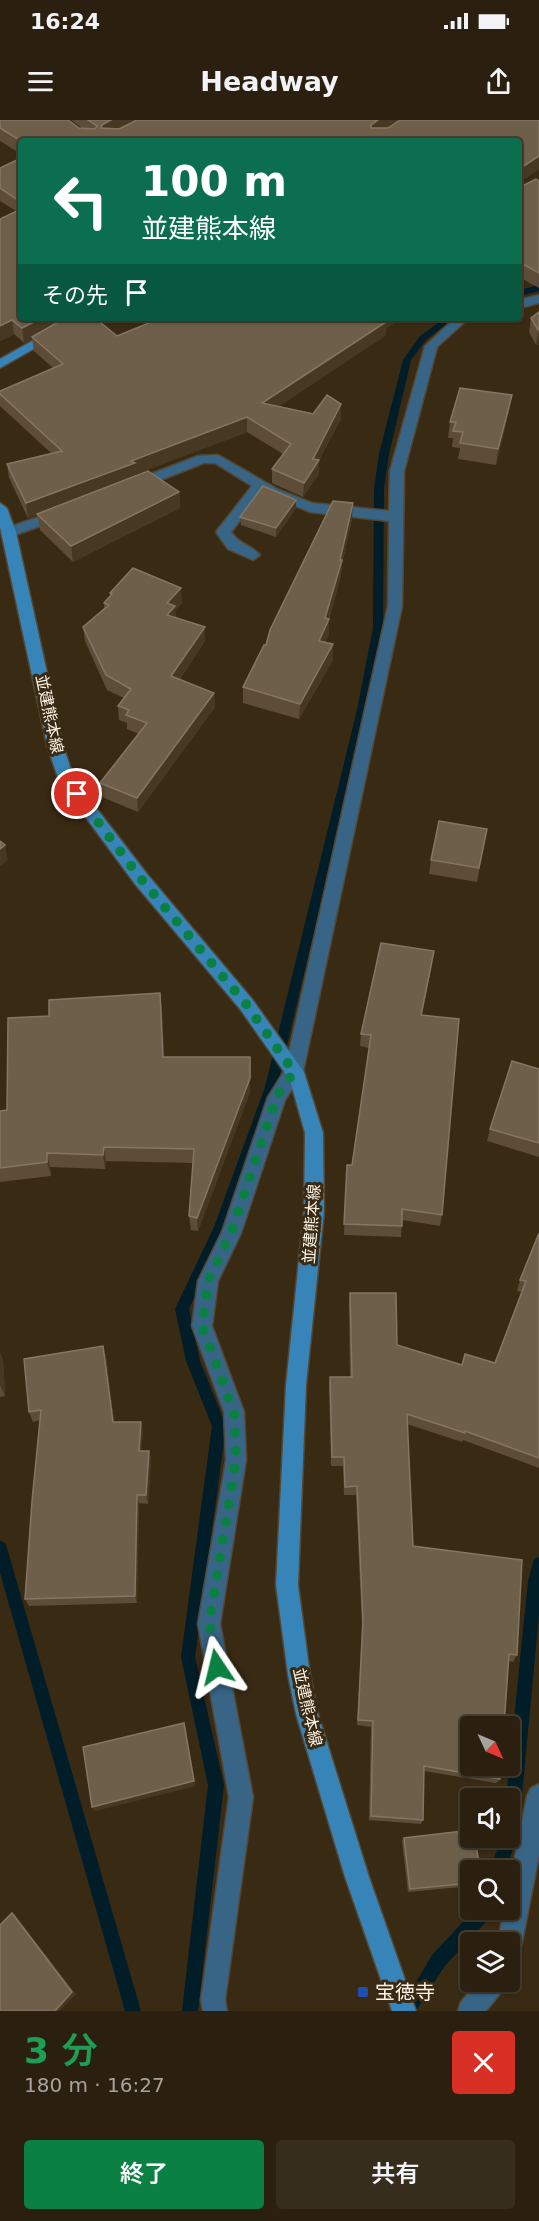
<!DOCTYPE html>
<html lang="ja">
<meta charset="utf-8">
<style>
body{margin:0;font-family:"DejaVu Sans","Noto Sans JP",sans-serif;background:#372d1d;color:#f1f3f6;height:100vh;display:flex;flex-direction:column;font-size:22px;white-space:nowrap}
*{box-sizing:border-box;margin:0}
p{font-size:20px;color:#a6a39e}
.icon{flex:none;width:33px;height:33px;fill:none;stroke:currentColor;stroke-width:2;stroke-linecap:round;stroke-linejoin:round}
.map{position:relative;height:1891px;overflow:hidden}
.drawer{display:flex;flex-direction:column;background:#2b200f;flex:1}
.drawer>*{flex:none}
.hud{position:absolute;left:18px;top:18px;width:504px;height:183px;border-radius:6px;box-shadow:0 2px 4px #0004,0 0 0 2px #473e2f;background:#0b6e4f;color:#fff;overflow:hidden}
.needle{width:39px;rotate:134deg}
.buttons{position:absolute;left:460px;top:1596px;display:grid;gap:12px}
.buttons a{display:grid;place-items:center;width:60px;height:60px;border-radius:6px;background:#2b200f;box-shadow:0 2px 4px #0004,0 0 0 2px #473e2f;font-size:30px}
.pin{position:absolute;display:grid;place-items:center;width:51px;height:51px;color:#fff;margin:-26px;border:3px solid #fff;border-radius:50%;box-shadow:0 2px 6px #0007}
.me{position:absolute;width:66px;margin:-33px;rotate:350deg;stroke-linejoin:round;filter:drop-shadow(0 0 4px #0008)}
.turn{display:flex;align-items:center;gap:21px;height:126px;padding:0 24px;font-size:27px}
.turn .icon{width:78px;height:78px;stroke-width:2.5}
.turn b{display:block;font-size:42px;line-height:51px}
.then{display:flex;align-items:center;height:57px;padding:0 24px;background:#0003;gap:12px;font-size:22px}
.round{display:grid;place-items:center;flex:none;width:63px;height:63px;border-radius:6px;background:#372d1d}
.head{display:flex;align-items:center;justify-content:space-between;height:102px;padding:0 24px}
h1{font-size:36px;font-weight:600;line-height:45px;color:#1e9e55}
.action{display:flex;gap:12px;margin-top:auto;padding:12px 24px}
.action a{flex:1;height:69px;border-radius:6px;background:#0b8043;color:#fff;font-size:24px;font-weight:600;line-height:69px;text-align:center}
.action a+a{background:#372d1d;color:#f1f3f6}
.status{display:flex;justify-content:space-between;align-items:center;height:42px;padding:0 30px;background:#2b200f;direction:ltr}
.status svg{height:16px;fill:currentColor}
header{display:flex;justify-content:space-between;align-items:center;height:78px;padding:0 24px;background:#2b200f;font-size:27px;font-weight:600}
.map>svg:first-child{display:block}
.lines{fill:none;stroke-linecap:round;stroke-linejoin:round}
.stream{fill:#011d28;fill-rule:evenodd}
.street-casing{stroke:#544631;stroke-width:3}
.secondary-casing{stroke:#544631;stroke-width:3}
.street{fill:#386586;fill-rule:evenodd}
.secondary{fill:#3784b8;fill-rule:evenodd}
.wall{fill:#5d4d38}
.shaded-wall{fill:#473822}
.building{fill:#6e5f4b;stroke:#857663;stroke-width:1.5}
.route{stroke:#0b8043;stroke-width:10;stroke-dasharray:0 18}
.transit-dot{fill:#1a4fb4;stroke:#392a14;stroke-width:2}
.labels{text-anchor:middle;stroke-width:6;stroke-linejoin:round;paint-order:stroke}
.street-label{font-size:16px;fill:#fdf3e6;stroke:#392a14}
.near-poi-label{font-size:20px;fill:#fdf3e6;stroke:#392a14;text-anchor:start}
</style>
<div class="status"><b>16:24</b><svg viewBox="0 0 49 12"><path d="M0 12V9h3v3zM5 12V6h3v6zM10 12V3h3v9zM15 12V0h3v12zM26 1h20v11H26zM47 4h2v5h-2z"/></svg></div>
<header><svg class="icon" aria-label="menu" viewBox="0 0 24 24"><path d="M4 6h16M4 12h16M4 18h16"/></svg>Headway<svg class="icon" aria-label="share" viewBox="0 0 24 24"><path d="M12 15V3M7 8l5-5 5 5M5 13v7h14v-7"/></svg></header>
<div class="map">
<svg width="539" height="1891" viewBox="0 0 539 1891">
<rect width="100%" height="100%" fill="#392a14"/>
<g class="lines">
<!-- stream -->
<g class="stream">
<path d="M 539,165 L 539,171 L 519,176 L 519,170 Z"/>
<path d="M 445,198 L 454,198 L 426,220 L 411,240 L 389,334 L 384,369 L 383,508 L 367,590 L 277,967 L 226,1107 L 189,1189 L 200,1241 L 226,1306 L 195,1537 L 224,1665 L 198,1891 L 182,1891 L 208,1665 L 181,1537 L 212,1306 L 186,1241 L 175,1189 L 214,1107 L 265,967 L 357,590 L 373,508 L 374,369 L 379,334 L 403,240 L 420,216 Z"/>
<path d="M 0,1421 L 5,1423 L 7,1428 L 141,1891 L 125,1891 L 0,1453 Z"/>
<path d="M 539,1437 L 539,1495 L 518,1717 L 505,1750 L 489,1750 L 502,1718 L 510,1718 L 510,1678 L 506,1678 L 528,1461 L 534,1439 Z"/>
<path d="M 474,1790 L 490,1790 L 485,1803 L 444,1847 L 416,1891 L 399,1891 L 432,1835 Z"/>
</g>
<!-- street casing -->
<g class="street-casing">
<g id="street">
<path d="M 539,175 L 539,183 L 519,188 L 519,180 Z"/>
<path d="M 455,198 L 469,198 L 437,227 L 404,351 L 402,486 L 303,952 L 285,980 L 241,1113 L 218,1161 L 212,1206 L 244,1292 L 246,1340 L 220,1504 L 253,1677 L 225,1880 L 227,1891 L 203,1891 L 201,1880 L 229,1677 L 198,1504 L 226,1340 L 224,1292 L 192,1206 L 198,1161 L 222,1112 L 268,977 L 285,950 L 388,486 L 389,401 L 310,392 L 262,372 L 231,412 C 240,425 251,425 260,435 L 253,440 L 228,429 L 216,412 L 252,366 L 215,343 L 204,343 L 135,370 L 128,365 L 130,362 L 198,336 L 218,335 L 279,370 L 312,383 L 389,391 L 390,351 L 425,226 Z"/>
<path d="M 61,389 L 66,391 L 68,394 L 66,397 L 9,417 L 2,412 L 4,409 Z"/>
<path d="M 539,1664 L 539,1735 L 522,1822 L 519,1831 L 510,1834 L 510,1822 L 498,1822 L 504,1790 L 510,1790 L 510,1762 L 527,1676 L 531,1668 Z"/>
<path d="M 478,1862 L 505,1862 L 502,1871 L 486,1891 L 458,1891 L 461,1882 Z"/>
</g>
</g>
<!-- secondary casing -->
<g class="secondary-casing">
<g id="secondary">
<path d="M 73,198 L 88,198 L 0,248 L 0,239 Z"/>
<path d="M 0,383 L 7,388 L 16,412 L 63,625 L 74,659 L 147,754 L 252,879 L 304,952 L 323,1013 L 324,1091 L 306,1265 L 298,1465 L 310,1555 L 318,1594 L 369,1757 L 416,1891 L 392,1891 L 345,1757 L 296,1594 L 288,1555 L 276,1465 L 286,1265 L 304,1091 L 305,1013 L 290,960 L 240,889 L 135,764 L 59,661 L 47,625 L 0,407 Z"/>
</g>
</g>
<!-- street -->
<use href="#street" class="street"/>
<!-- secondary -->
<use href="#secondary" class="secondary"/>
</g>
<!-- wall -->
<g class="wall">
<path d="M 0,0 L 82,8 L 71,0 L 398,0 L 386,8 L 539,0 L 539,49 L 521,61 L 520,66 L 522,66 L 539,61 L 539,168 L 519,157 L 519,21 L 21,21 L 21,34 L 0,21 Z"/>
<path d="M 21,38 L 21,198 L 117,216 L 161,198 L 402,198 L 386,208 L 385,216 L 279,286 L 341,299 L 319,340 L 319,354 L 303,377 L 272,363 L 272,349 L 283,334 L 247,312 L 136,354 L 136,356 L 179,372 L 180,388 L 73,442 L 40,410 L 37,394 L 28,398 L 9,358 L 7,344 L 51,333 L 0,286 L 0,271 L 53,248 L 34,231 L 32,219 L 24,223 L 14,214 L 0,221 L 0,99 L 16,91 L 0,81 L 0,48 Z"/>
<path d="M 539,192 L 539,224 L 536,225 L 529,212 L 531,198 Z"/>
<path d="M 512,275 L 509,291 L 496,345 L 458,339 L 460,328 L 452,327 L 453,318 L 448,318 L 450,302 Z"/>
<path d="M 296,388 L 276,417 L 241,405 L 240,397 Z"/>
<path d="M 352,399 L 342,444 L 341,456 L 329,499 L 329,515 L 325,522 L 333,540 L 299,599 L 243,583 L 243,567 L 266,525 Z"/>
<path d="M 110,473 L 182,483 L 175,490 L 176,498 L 205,521 L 180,559 L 214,573 L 215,587 L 138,692 L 102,677 L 100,663 L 139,614 L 127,609 L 127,603 L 119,600 L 118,586 L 124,578 L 107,570 L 85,521 L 83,507 L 104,488 L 104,483 L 110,476 Z"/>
<path d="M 487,709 L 477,762 L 429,754 L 431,740 Z"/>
<path d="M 432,844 L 422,895 L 442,1095 L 440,1106 L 402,1100 L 401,1117 L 344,1115 L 347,1045 L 352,1045 L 369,928 L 360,926 L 361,914 Z"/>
<path d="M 162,888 L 164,937 L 250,972 L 198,1111 L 191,1110 L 189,1096 L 193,1043 L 106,1041 L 105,1049 L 50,1047 L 51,1056 L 0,1062 L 0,991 L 7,990 Z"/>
<path d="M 539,949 L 539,1037 L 487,1021 L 490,1009 Z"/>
<path d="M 539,1113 L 539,1348 L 463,1320 L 462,1322 L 407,1304 L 413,1426 L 517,1535 L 513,1542 L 509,1541 L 500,1659 L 496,1663 L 424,1651 L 423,1700 L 421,1704 L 369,1700 L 371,1607 L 357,1605 L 362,1507 L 356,1375 L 344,1375 L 343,1346 L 331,1346 L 329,1267 L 330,1257 L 350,1257 L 349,1183 L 350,1173 L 397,1225 L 462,1245 L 495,1243 L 522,1172 L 517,1171 L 520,1160 Z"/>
<path d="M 103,1226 L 106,1237 L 114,1302 L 143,1311 L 141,1331 L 149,1331 L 151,1340 L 148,1384 L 139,1383 L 137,1483 L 29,1486 L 25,1479 L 40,1300 L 33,1302 L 29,1292 Z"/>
<path d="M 0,1233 L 3,1240 L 5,1276 L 0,1277 Z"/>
<path d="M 404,1718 L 471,1750 L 471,1766 L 408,1772 L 402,1721 Z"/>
</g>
<!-- shaded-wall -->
<g class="shaded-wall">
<path d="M 111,0 L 143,0 L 103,19 L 101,8 L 102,5 Z"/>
<path d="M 378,0 L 398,0 L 371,19 L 371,5 Z"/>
<path d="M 539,36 L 539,49 L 521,61 L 520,67 L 519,68 L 519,49 Z"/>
<path d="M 42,198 L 71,198 L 32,217 L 32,219 L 24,223 L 22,208 Z"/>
<path d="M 379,198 L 402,198 L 386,208 L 385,216 L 262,297 L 262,283 Z"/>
<path d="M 12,200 L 14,214 L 0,221 L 0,206 Z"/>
<path d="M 538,210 L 539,224 L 536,225 Z"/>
<path d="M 512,275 L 509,291 L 496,345 L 498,329 Z"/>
<path d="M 341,284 L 341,299 L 319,340 L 319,354 L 303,377 L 304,363 L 313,339 Z"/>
<path d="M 247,297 L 247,312 L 136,354 L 136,358 L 28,398 L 26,383 L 131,341 Z"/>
<path d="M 179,372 L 180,388 L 73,442 L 71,426 Z"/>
<path d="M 296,380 L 296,388 L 276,417 L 276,408 Z"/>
<path d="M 353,383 L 352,399 L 342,444 L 341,456 L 328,501 L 329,499 L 329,515 L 318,536 L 319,521 L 340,440 Z"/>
<path d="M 181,468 L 182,483 L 175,490 L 176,501 L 168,509 L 167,483 Z"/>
<path d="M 205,507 L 205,521 L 172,570 L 171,556 Z"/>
<path d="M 333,524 L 333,540 L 299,599 L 300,584 Z"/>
<path d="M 214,573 L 215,587 L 138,692 L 137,678 Z"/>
<path d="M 5,725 L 8,740 L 0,746 L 0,729 Z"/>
<path d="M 160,873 L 162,888 L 165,951 L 163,937 Z"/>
<path d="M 250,937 L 250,972 L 198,1111 L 197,1098 Z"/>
<path d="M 104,1027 L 106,1041 L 105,1049 L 103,1035 Z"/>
<path d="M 47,1033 L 50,1047 L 51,1056 L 47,1042 Z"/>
<path d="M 103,1226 L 106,1237 L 115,1311 L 113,1302 Z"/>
<path d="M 0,1233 L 3,1240 L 5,1276 L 0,1265 Z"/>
<path d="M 141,1302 L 143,1311 L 141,1340 L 139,1331 Z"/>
<path d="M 149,1331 L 151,1340 L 148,1384 L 146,1375 Z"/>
<path d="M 137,1375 L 139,1383 L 137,1483 L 135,1476 Z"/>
<path d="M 185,1609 L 196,1666 L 95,1691 L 92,1687 Z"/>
<path d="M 12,1793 L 16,1796 L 76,1874 L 59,1891 L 55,1891 Z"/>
</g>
<!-- building -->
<g class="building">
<path d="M 0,0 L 68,0 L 79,8 L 95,9 L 97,6 L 88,0 L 111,0 L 102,5 L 101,8 L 119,9 L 137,0 L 378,0 L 371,5 L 371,8 L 388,8 L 400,0 L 539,0 L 539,36 L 519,49 L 519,21 L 21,21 L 0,8 Z"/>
<path d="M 21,38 L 21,82 L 0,68 L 0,48 Z"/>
<path d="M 536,59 L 539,61 L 539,153 L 519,142 L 519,65 L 522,66 Z"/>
<path d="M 21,89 L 21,198 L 42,198 L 22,208 L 12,200 L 0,206 L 0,99 Z"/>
<path d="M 539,192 L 539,210 L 538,210 L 531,198 Z"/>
<path d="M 65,198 L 95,198 L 117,216 L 161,198 L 379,198 L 386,202 L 262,283 L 313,294 L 327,275 L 341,284 L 313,339 L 319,340 L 304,363 L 272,349 L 291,324 L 247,297 L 131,341 L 135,343 L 26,383 L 7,344 L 62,331 L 0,274 L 0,271 L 63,244 L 32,217 Z"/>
<path d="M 460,268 L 512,275 L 498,329 L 460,323 L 463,312 L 453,311 L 456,302 L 450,302 Z"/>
<path d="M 148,351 L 179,372 L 71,426 L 37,394 Z"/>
<path d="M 263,366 L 296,380 L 276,408 L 240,397 Z"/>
<path d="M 333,381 L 353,383 L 340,440 L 342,440 L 325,498 L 329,499 L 319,521 L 333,524 L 300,584 L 243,567 L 264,525 L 266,525 L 270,510 Z"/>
<path d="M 133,448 L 181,468 L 167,483 L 175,486 L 167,495 L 205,507 L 171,556 L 214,573 L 137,678 L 100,663 L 147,603 L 126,595 L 129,590 L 118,586 L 131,569 L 106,555 L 83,507 L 109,485 L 104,483 L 112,474 L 110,473 Z"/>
<path d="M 439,701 L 487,709 L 479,748 L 431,740 Z"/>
<path d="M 0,721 L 5,725 L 0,729 Z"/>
<path d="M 381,823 L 434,831 L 421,895 L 459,899 L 442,1095 L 402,1089 L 402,1106 L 344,1104 L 347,1045 L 352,1045 L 371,915 L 361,914 Z"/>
<path d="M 160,873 L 163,937 L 250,937 L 250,958 L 197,1098 L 189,1096 L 194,1029 L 104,1027 L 103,1035 L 47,1033 L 47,1042 L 0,1048 L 0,991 L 7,990 L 8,898 L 49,896 L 49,880 Z"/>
<path d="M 512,941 L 539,949 L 539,1023 L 490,1009 Z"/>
<path d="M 539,1113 L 539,1338 L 465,1311 L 465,1313 L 407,1294 L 413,1426 L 522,1440 L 517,1535 L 509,1534 L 504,1606 L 471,1606 L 471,1646 L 501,1646 L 500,1659 L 424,1646 L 423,1700 L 371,1696 L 373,1601 L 358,1600 L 363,1500 L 357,1366 L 345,1367 L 344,1337 L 332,1337 L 330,1257 L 352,1257 L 350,1173 L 396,1173 L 397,1225 L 462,1245 L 465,1234 L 495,1243 L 526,1161 L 520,1160 Z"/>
<path d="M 103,1226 L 113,1302 L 141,1302 L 139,1331 L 149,1331 L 146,1375 L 137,1375 L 135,1476 L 25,1479 L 32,1381 L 41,1290 L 29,1292 L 24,1239 Z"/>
<path d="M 184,1603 L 194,1661 L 92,1687 L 83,1627 Z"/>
<path d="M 471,1710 L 471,1718 L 475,1718 L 480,1750 L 471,1750 L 471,1763 L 410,1769 L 404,1718 Z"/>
<path d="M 12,1793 L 72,1872 L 55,1891 L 0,1891 L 0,1805 Z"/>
</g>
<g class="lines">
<!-- route -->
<path class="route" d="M 77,674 L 141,759 L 246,884 L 294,952 L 277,976 L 231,1113 L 208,1161 L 202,1206 L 234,1292 L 235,1308 L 236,1340 L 209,1504 L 217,1547"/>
</g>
<!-- markers -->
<rect class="transit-dot" x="357" y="1866" width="12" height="12" rx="3"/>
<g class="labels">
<!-- street labels -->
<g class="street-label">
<text transform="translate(50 594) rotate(78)" y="6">並建熊本線</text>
<text transform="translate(311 1104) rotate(-86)" y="6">並建熊本線</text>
<text transform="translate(308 1587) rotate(77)" y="6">並建熊本線</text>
</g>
<!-- near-poi labels -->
<g class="near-poi-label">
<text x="375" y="1879">宝徳寺</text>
</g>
</g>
</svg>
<div class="buttons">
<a><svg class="needle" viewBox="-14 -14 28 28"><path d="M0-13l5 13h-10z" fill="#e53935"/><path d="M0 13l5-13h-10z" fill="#a6a39e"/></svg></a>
<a><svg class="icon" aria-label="sound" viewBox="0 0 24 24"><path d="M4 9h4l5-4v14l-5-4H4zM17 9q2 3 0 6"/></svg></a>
<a><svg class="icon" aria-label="search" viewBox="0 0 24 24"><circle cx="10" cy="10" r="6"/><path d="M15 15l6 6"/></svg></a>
<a><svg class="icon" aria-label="layers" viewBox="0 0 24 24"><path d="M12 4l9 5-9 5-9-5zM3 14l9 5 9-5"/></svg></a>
</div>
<div class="pin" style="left:77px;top:674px;background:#d93025"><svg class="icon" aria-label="arrive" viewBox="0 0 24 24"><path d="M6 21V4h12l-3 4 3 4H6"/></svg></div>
<svg class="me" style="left:217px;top:1547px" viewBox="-20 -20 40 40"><path d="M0-17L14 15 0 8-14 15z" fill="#0b8043" stroke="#fff" stroke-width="4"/></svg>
<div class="hud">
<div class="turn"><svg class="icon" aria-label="left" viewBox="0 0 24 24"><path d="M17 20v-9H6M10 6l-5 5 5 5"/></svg><div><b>100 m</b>並建熊本線</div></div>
<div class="then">その先<svg class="icon" aria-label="arrive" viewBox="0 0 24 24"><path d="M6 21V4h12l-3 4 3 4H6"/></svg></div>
</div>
</div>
<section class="drawer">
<div class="head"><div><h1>3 分</h1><p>180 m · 16:27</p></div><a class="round" style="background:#d93025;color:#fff"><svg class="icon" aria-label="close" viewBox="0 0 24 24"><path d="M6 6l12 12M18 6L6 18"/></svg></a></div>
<div class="action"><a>終了</a><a>共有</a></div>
</section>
